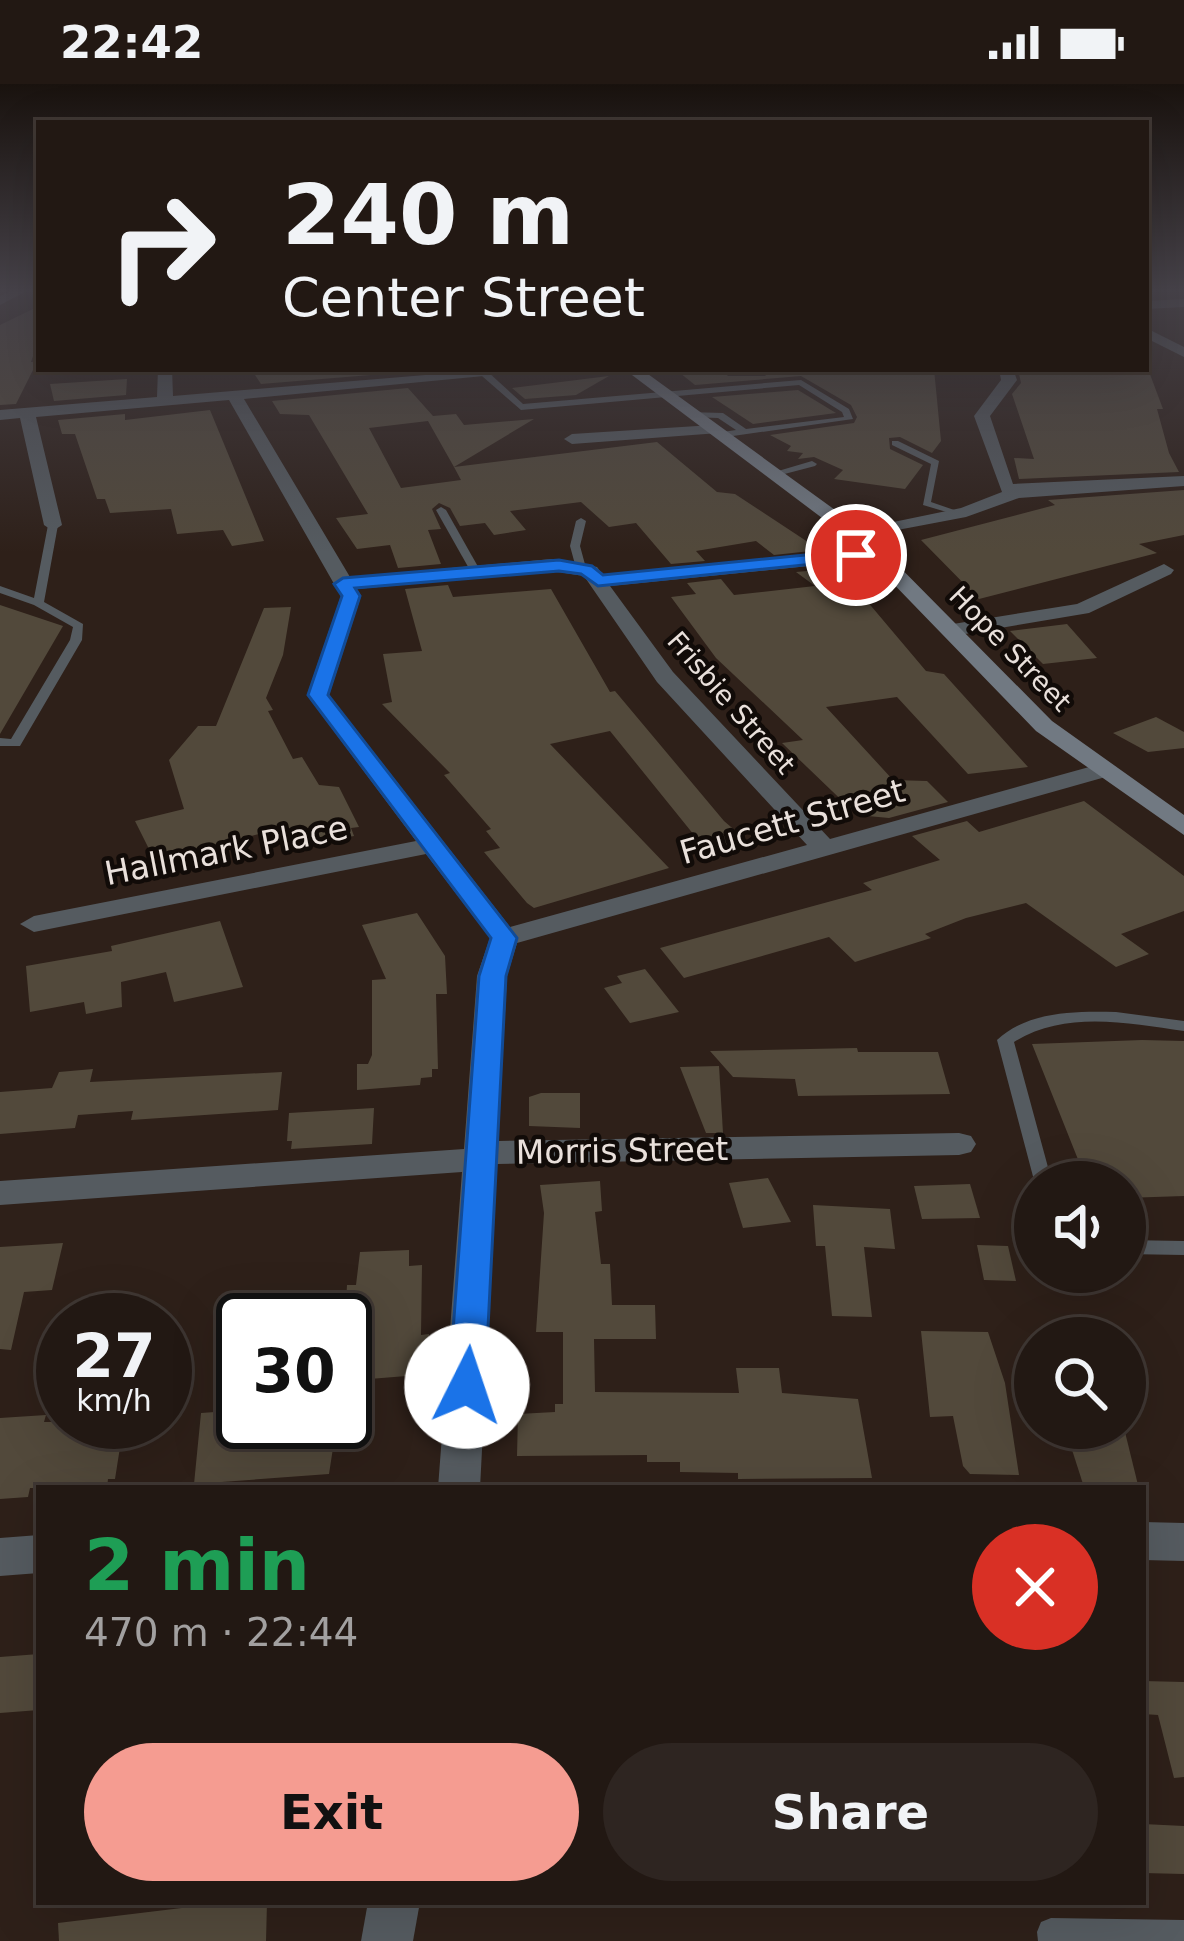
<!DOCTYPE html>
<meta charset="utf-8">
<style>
body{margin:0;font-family:"DejaVu Sans",sans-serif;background:#2e2521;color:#f1f3f6;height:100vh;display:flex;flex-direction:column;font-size:45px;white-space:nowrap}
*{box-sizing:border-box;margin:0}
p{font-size:39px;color:#a2a0a0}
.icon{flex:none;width:66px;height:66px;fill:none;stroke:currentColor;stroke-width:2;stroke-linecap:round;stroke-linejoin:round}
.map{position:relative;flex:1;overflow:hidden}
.sheet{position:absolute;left:36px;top:1401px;width:1110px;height:420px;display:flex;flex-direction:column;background:#221813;border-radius:0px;box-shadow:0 12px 48px #0002,0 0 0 3px #3f3733}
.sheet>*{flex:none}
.banner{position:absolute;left:36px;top:36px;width:1113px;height:252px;border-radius:0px;box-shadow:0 12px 48px #0002,0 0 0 3px #3f3733;background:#221813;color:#f1f3f6;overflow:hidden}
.buttons{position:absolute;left:1014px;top:1077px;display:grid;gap:24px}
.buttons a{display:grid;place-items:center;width:132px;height:132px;border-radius:50%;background:#221813;box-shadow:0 12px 48px #0002,0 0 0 3px #3f3733;font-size:60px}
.speed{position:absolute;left:36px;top:1209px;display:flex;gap:24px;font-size:60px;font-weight:700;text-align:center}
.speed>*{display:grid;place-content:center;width:156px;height:156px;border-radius:50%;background:#221813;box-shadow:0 12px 48px #0002,0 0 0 3px #3f3733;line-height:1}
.speed small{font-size:30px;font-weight:400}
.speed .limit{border:6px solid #111;border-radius:18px;background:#fff;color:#111}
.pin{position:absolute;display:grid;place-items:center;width:102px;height:102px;color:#fff;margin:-51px;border:6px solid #fff;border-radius:50%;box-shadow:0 3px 12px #0007}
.me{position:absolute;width:132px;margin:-66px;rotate:4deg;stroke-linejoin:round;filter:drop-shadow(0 0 9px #0008)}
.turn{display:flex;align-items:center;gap:42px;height:252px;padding:0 48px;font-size:54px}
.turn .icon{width:156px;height:156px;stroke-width:2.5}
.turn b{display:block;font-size:84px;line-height:102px}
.round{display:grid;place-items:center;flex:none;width:126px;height:126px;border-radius:63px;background:#2e2521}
.summary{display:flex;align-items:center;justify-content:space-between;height:204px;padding:0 48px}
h1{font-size:72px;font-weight:800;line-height:90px;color:#1e9e55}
.action{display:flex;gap:24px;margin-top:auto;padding:24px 48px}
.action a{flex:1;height:138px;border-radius:72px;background:#f59c91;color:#111;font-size:48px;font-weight:800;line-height:138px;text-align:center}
.action a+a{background:#2e2521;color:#f1f3f6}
.status{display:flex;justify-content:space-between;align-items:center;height:84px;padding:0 60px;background:#221813;direction:ltr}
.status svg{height:33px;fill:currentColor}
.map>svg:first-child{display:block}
.building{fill:#52493b}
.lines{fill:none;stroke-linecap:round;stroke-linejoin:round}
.service{fill:#555b60;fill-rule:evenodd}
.minor{fill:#555b60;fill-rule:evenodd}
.tertiary{fill:#555b60;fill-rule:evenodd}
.secondary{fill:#717982;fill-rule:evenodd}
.route{fill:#1a73e8;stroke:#114b97;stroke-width:3}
.labels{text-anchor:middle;stroke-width:9;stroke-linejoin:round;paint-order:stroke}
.far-street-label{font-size:27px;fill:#e9e0db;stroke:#110b08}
.street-label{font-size:33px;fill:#e9e0db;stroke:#110b08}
</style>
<div class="status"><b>22:42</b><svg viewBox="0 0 49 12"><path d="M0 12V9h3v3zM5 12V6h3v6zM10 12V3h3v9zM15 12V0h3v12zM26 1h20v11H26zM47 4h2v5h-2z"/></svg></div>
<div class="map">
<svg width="1184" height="1857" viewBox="0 0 1184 1857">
<rect width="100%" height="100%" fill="#2e2019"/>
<!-- building -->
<g class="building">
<path d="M 39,222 L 39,254 L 31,278 L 37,278 L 16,320 L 0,321 L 0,241 Z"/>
<path d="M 290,285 L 392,285 L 395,289 L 261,300 L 253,288 Z"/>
<path d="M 675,285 L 720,285 L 728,292 L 765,292 L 773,285 L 934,285 L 941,357 L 932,369 L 900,353 L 889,354 L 890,365 L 923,381 L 905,405 L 834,395 L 843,386 L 814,373 L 798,375 L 803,369 L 787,367 L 791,362 L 770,351 L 854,339 L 857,333 L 851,321 L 801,292 L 695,301 Z"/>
<path d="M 1018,285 L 1148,285 L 1163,325 L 1157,325 L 1169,369 L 1179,388 L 1019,395 L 1014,374 L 1034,375 L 1012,310 L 1021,299 Z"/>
<path d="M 609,292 L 576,311 L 525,315 L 512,304 Z"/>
<path d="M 127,295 L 126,311 L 54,317 L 50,300 Z"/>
<path d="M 408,304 L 433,332 L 456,330 L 464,341 L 534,335 L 454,383 L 428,337 L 369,344 L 401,404 L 461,396 L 454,383 L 657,358 L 717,408 L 735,410 L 820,466 L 774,471 L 756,457 L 696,467 L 705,477 L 671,480 L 636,439 L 609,443 L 581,418 L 510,427 L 526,446 L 494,451 L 485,439 L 460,442 L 450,424 L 439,419 L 432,425 L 441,445 L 428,446 L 441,480 L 398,484 L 390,461 L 357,465 L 336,434 L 368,430 L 309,331 L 280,330 L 272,317 Z"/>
<path d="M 798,306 L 836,329 L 753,340 L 712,313 Z"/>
<path d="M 210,326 L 264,457 L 232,462 L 223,446 L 177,450 L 171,425 L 110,429 L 105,415 L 97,415 L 75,350 L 62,350 L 58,336 L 125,330 L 125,336 Z"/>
<path d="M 1184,406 L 1184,451 L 1139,460 L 1157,469 L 979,515 L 921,456 L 1055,421 L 1048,416 Z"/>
<path d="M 839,484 L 926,587 L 944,590 L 1028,683 L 968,690 L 897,613 L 826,623 L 893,696 L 927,697 L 948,718 L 889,734 L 857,731 L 782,659 L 803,656 L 716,574 L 671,513 L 696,510 L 687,499 L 721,495 L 734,511 L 815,502 L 796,488 Z"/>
<path d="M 448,501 L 453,513 L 551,505 L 610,608 L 615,607 L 724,737 L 752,761 L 711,772 L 610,647 L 550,660 L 669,784 L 534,824 L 527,819 L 484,768 L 500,764 L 486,747 L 491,745 L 444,691 L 450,689 L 382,620 L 392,618 L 383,570 L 422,567 L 405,505 Z"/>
<path d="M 0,521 L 63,542 L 0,650 Z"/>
<path d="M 291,523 L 283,571 L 266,614 L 273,626 L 268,627 L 293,675 L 302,673 L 319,701 L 339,703 L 359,743 L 351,744 L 354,752 L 291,764 L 282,744 L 216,761 L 222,777 L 158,783 L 135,737 L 184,725 L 169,676 L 198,642 L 216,642 L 264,524 Z"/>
<path d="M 1067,540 L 1097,574 L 1043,580 L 1010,547 Z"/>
<path d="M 1156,633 L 1184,648 L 1184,664 L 1148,668 L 1113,649 Z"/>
<path d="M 1084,717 L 1184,792 L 1184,827 L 1121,850 L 1149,870 L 1116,883 L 1026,819 L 966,834 L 925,850 L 931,854 L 855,878 L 829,853 L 684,894 L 660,864 L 872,806 L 863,799 L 940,776 L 912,752 L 967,737 L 979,748 Z"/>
<path d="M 417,829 L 445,872 L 447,910 L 436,910 L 438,985 L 432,985 L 432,993 L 421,994 L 420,1001 L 357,1006 L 357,980 L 368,980 L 372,971 L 372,896 L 386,895 L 362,841 Z"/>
<path d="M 220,837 L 243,903 L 174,918 L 166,888 L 121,898 L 122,923 L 86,930 L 84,918 L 30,928 L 26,882 L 112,867 L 111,862 Z"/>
<path d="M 645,885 L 679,928 L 630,939 L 604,904 L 622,899 L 617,892 Z"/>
<path d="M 1142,956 L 1184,957 L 1184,1112 L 1125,1114 L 1125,1098 L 1087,1098 L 1032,960 Z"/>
<path d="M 857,964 L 858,968 L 938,968 L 950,1010 L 798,1012 L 795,995 L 733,993 L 710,967 Z"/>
<path d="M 719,982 L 723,1049 L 706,1049 L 680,983 Z"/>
<path d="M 93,985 L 90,998 L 282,988 L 278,1026 L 131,1036 L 133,1027 L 78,1031 L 75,1044 L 0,1050 L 0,1008 L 52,1004 L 59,988 Z"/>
<path d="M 541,1009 L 580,1009 L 580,1044 L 529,1042 L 529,1013 Z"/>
<path d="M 374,1024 L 372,1060 L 291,1065 L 292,1057 L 287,1057 L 289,1029 Z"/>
<path d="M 768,1094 L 791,1138 L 743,1144 L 729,1099 Z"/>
<path d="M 600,1097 L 602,1127 L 595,1128 L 601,1180 L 610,1180 L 612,1221 L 655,1221 L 656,1255 L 594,1255 L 595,1308 L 739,1309 L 736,1284 L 779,1284 L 782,1309 L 858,1315 L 872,1394 L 738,1395 L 738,1389 L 680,1388 L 680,1378 L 647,1378 L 647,1371 L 517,1372 L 518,1330 L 555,1328 L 555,1320 L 563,1320 L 563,1248 L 536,1248 L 544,1129 L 540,1101 Z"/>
<path d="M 970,1100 L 980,1134 L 922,1135 L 914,1102 Z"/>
<path d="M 813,1121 L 890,1125 L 895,1165 L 864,1163 L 872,1233 L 832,1232 L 825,1162 L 816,1162 Z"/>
<path d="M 63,1159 L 52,1206 L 24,1208 L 11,1266 L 0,1265 L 0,1163 Z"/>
<path d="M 977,1161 L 1008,1162 L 1016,1197 L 984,1196 Z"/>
<path d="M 409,1166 L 409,1182 L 422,1181 L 421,1251 L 429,1250 L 429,1280 L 419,1281 L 419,1291 L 357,1296 L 359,1236 L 345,1236 L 347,1201 L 356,1201 L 360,1168 Z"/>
<path d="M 921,1247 L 988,1248 L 1005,1299 L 1019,1391 L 970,1390 L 963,1382 L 953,1332 L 930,1333 Z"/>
<path d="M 243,1326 L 243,1338 L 337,1338 L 329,1390 L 194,1400 L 201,1329 Z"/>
<path d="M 46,1331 L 44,1338 L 124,1338 L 115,1395 L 108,1395 L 107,1404 L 30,1404 L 28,1413 L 0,1415 L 0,1334 Z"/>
<path d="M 1065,1344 L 1124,1344 L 1138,1401 L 1083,1400 Z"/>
<path d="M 39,1570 L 39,1626 L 0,1629 L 0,1573 Z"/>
<path d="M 1143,1597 L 1184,1598 L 1184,1693 L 1174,1694 L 1158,1631 L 1143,1630 Z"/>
<path d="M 1143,1740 L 1184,1742 L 1184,1790 L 1143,1789 Z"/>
<path d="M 231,1818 L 267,1818 L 266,1857 L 59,1857 L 58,1839 Z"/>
</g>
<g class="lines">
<!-- service -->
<g class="service">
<path d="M 724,285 L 769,285 L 765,287 L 728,287 Z"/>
<path d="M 482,288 L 488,288 L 523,320 L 801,296 L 849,325 L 853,335 L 719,354 L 715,351 L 716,349 L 736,346 L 718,334 L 691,333 L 688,332 L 688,328 L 723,329 L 746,345 L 844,333 L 842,328 L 799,301 L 521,326 L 482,292 Z"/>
<path d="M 892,357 L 898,357 L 939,377 L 931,418 L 960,428 L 960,432 L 923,421 L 931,380 L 892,361 Z"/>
<path d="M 812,377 L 817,380 L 815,382 L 773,393 L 768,390 Z"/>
<path d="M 441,423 L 446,426 L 481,488 L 480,490 L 471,488 L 436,426 Z"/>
<path d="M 581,434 L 586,437 L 580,462 L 586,484 L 581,487 L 576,484 L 570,462 L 576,437 Z"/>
<path d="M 53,438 L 58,441 L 44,518 L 83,540 L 82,556 L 20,662 L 0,662 L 0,654 L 11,655 L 70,556 L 73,543 L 34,521 L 0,509 L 0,502 L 34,514 L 48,441 Z"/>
<path d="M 1116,928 L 1184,937 L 1184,947 C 1128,939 1065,926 1014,958 L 1052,1098 L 1035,1098 L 1035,1100 L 997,956 C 1028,927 1075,927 1116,928 Z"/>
<path d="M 1125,1156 L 1184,1157 L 1184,1171 L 1125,1170 Z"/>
<path d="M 1051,1834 L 1184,1836 L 1184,1857 L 1038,1857 L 1037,1848 L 1041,1838 Z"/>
</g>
<!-- minor -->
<g class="minor">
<path d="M 1184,215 L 1184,223 L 1146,225 L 1146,217 Z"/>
<path d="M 1146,244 L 1184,263 L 1184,273 L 1146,254 Z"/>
<path d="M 158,285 L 172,285 L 173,312 L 498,285 L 558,285 L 244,315 L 350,493 L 552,475 L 597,483 L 603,491 L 886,465 L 889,469 L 879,475 L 610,502 L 673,588 L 830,755 L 1100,680 L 1112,687 L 1109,692 L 517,859 L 507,892 L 498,1057 L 959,1049 L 971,1052 L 976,1060 L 971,1068 L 959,1071 L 497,1080 L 480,1404 L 438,1404 L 462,1088 L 0,1121 L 0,1097 L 464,1065 L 477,892 L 490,854 L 426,770 L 34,848 L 20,840 L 34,832 L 416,757 L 307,611 L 341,512 L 229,316 L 36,333 L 62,441 L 53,447 L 44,441 L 20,334 L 0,336 L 0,326 L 157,313 ZM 552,487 L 584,492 L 657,598 L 807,761 L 510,843 L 329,611 L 361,512 L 357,505 Z"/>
<path d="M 999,285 L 1013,285 L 1017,296 L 990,332 L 1013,400 L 1184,392 L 1184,402 L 1019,414 L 966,433 L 850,455 L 850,447 L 961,424 L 1002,408 L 974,332 L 1001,296 Z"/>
<path d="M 713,341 L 719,343 L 719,349 L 572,360 L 564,355 L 572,350 Z"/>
<path d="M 1164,480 L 1174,486 L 1171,490 L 1089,529 L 953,552 L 943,546 L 953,540 L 1077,520 Z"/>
<path d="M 1143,1438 L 1184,1439 L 1184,1477 L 1143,1476 Z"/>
<path d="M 39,1451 L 39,1489 L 0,1492 L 0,1454 Z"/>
<path d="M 368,1818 L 420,1818 L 413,1857 L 361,1857 Z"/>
</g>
<!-- tertiary -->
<path class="tertiary" d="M 9,208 L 25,208 L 0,221 L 0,212 Z"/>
<!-- secondary -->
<path class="secondary" d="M 624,285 L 641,285 L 864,447 L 1052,637 L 1184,731 L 1184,751 L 1036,647 L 850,455 Z"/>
</g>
<!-- sky -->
<linearGradient id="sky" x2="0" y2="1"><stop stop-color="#19120e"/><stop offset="0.44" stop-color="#464249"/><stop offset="1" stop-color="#464249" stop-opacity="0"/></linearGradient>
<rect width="1184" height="468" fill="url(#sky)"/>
<!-- route -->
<path class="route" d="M 856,466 L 863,468 L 863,475 L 598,502 L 581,490 L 559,487 L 355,504 L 360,512 L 328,611 L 517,854 L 506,892 L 485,1302 L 480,1312 L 455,1312 L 449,1302 L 479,892 L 491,854 L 308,611 L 342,512 L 334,500 L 343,494 L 559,476 L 592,482 L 603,491 Z"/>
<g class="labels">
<!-- far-street labels -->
<g class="far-street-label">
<text transform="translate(1010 565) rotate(46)" y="9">Hope Street</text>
<text transform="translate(731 619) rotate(49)" y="9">Frisbie Street</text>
</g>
<!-- street labels -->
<g class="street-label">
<text transform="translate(792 737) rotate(-16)" y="12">Faucett Street</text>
<text transform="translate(226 766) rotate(-11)" y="12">Hallmark Place</text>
<text transform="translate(622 1066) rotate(-1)" y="12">Morris Street</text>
</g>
</g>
</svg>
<div class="buttons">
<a><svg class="icon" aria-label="sound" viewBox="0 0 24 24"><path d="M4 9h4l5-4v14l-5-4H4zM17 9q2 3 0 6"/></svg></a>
<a><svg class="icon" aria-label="search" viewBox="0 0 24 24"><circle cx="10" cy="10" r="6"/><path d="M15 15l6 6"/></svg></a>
</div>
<div class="speed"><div>27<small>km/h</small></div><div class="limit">30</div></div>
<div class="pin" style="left:856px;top:471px;background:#d93025"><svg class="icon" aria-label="arrive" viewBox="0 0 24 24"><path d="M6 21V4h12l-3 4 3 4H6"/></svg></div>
<svg class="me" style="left:467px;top:1302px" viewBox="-20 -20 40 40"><circle r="19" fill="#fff"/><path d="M0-13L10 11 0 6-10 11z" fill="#1a73e8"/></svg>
<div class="banner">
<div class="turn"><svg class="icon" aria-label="right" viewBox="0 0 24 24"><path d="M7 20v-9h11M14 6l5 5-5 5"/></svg><div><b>240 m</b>Center Street</div></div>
</div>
<section class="sheet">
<div class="summary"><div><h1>2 min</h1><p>470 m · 22:44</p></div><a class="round" style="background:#d93025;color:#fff"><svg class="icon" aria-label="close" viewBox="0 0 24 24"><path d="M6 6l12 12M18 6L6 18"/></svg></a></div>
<div class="action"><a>Exit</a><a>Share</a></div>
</section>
</div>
